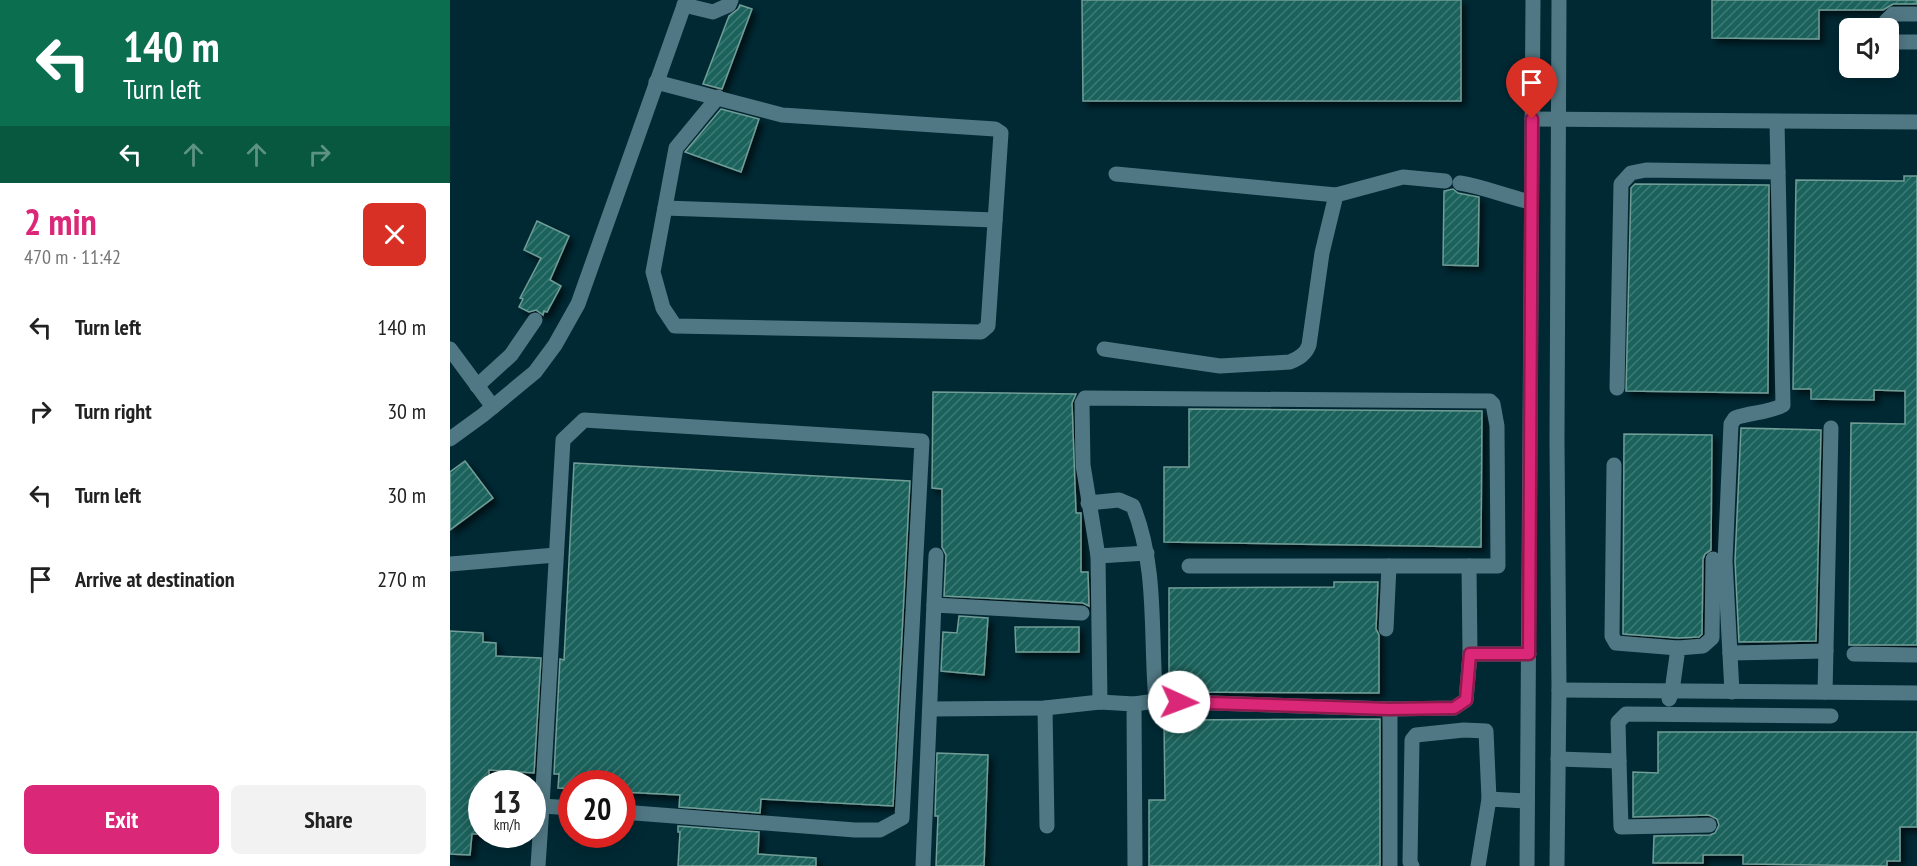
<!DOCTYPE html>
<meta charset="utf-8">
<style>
body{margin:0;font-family:"PT Sans Narrow",sans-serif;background:#f2f2f2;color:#222;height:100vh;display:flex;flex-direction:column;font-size:22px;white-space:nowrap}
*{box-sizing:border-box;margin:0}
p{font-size:20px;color:#767676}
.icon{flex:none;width:33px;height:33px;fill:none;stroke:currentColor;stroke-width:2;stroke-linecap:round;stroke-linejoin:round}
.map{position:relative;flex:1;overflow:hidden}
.panel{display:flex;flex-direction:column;background:#fff;width:450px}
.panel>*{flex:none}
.top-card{background:#0b6e4f;color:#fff;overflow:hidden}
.controls{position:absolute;left:1389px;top:18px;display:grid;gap:12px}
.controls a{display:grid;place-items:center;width:60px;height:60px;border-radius:9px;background:#fff;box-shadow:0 3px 15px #0003;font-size:30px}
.speed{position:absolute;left:18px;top:770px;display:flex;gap:12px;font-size:30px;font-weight:700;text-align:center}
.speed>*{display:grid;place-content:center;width:78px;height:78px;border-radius:50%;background:#fff;box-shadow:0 3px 15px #0003;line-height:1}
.speed small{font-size:15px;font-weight:400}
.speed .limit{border:9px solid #d22;background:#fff;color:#111}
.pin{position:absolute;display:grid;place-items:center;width:51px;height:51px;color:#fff;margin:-62px -26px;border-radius:50% 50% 50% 0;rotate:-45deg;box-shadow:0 0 6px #0007}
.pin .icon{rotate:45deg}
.me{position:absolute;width:66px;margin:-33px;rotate:92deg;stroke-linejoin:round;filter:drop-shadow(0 0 4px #0008)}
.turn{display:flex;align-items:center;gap:21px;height:126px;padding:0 24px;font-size:27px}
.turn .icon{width:78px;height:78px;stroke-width:2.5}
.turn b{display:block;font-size:42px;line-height:51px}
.lanes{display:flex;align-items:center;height:57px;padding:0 24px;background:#0003;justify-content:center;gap:30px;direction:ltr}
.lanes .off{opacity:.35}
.round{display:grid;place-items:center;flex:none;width:63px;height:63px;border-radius:9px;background:#f2f2f2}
.summary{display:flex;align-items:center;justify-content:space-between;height:102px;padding:0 24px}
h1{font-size:36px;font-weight:700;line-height:45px;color:#db2777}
.button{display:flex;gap:12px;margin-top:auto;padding:12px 24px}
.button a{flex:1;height:69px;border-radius:9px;background:#db2777;color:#fff;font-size:24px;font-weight:700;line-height:69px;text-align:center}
.button a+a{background:#f2f2f2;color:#222}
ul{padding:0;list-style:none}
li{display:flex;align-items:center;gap:18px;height:84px;padding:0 24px}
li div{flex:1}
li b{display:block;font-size:22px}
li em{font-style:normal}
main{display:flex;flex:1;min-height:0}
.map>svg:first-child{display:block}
.building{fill:url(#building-hatch);stroke:#719d97;stroke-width:1.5;filter:url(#shadow)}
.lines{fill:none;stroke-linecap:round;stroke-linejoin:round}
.minor{stroke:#507884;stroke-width:15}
.route-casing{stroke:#8e194d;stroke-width:15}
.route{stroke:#db2777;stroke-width:10}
</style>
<main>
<section class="panel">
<div class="top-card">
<div class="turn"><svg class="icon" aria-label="left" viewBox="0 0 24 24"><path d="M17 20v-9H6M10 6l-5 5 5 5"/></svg><div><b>140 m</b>Turn left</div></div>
<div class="lanes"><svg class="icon" aria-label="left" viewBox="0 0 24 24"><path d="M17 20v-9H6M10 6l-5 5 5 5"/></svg><svg class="icon off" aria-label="ahead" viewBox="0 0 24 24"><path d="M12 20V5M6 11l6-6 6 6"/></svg><svg class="icon off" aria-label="ahead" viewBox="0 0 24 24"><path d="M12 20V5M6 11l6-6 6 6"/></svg><svg class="icon off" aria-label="right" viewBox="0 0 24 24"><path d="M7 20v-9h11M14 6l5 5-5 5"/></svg></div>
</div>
<div class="summary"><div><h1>2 min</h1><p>470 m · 11:42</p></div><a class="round" style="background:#d93025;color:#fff"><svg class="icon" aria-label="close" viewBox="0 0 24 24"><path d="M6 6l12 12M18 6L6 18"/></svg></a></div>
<ul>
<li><svg class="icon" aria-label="left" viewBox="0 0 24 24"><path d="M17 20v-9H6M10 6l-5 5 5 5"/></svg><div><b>Turn left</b></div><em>140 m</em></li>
<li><svg class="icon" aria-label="right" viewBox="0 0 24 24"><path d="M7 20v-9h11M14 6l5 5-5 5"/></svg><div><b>Turn right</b></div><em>30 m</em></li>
<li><svg class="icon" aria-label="left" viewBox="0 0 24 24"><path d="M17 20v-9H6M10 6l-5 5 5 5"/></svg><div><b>Turn left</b></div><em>30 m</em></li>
<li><svg class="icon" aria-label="arrive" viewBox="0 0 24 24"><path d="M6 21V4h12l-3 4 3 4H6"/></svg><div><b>Arrive at destination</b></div><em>270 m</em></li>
</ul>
<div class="button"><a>Exit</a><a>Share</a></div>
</section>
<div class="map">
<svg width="1467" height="866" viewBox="0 0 1467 866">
<defs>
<pattern id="building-hatch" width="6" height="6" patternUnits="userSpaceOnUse" patternTransform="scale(1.5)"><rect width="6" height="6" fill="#1c625c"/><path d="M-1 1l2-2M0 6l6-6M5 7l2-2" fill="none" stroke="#3c7974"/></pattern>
<filter id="shadow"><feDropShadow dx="4.5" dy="4.5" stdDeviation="3" flood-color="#0009"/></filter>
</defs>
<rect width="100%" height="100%" fill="#002934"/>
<!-- building -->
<g class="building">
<path d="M 632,0 L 1011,0 L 1011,101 L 633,101 Z"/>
<path d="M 1262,0 L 1467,0 L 1467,4 L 1443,4 L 1433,10 L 1369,10 L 1369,39 L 1262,38 Z"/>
<path d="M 290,5 L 302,9 L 272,89 L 253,84 L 279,16 L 288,9 Z"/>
<path d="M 271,109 L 309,119 L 291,172 L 235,152 Z"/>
<path d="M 1454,176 L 1467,176 L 1467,645 L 1399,645 L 1401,423 L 1455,424 L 1455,391 L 1424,390 L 1424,400 L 1361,399 L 1361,389 L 1343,389 L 1346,180 L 1454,181 Z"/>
<path d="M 1185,184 L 1319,185 L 1318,393 L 1176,391 L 1181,188 Z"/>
<path d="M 1003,189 L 1008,193 L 1029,197 L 1028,266 L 993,265 L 994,191 Z"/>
<path d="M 87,221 L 119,236 L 100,280 L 111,286 L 97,312 L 94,311 L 93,315 L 86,310 L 79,312 L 69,307 L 73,299 L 70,298 L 91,258 L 74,250 Z"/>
<path d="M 483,392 L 626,394 L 622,403 L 626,513 L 631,513 L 631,572 L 638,572 L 639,606 L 633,603 L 494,596 L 496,555 L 492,547 L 492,489 L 482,488 Z"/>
<path d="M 739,409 L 1032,411 L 1031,547 L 714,542 L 714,467 L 739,467 Z"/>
<path d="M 1291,428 L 1371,430 L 1366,641 L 1289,642 L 1285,561 Z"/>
<path d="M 1174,434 L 1262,435 L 1261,550 L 1255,554 L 1253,559 L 1252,634 L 1249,637 L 1228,638 L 1173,634 Z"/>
<path d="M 15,461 L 43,498 L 0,530 L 0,472 Z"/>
<path d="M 124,463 L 460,481 L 443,806 L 311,799 L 310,813 L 229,807 L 230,795 L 172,792 L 172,783 L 122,783 L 122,789 L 108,788 L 109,774 L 104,774 L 110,659 L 114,660 Z"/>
<path d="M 884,582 L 928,582 L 926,629 L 929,635 L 929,693 L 719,692 L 719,588 L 884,587 Z"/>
<path d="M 509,616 L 538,618 L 534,675 L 491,671 L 493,632 L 507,633 Z"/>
<path d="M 565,627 L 629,627 L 629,652 L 566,652 Z"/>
<path d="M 0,631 L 33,633 L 33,642 L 46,643 L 46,656 L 91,658 L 84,773 L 39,770 L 39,783 L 32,783 L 32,834 L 22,834 L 20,855 L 0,854 Z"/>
<path d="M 930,719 L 930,866 L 699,866 L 699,800 L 715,800 L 714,720 Z"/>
<path d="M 1208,732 L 1467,732 L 1467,827 L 1450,827 L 1450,861 L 1437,861 L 1437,866 L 1293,864 L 1293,855 L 1253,855 L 1253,863 L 1203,863 L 1204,836 L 1260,835 L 1265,833 L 1269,825 L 1267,819 L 1259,815 L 1183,817 L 1183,772 L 1208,773 Z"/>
<path d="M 487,753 L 538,755 L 534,866 L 486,866 L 488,816 L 485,816 Z"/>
<path d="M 228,826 L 309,832 L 308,854 L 366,858 L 366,866 L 228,866 L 230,832 L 228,832 Z"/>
</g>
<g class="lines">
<!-- minor -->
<g class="minor">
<path d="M 234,5 L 263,12 L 279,5 L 281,0"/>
<path d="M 1437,28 L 1436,21 L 1443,14 L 1467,14"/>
<path d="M 1438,36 L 1445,42 L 1467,42"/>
<path d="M 206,82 L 332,115 L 545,129 L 551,133 L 538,326 L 531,332 L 225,326 L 213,308 L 203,272 L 226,148 L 268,97"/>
<path d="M 1082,119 L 1467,122"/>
<path d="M 666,174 L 886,195"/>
<path d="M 1010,183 C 1035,187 1057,197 1081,202"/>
<path d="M 215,208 L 545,220"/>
<path d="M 0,349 L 43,407"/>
<path d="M 654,349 L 770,366 L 840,362 C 849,358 856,354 859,345 L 872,253 L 886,195 L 953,177 L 995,181"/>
<path d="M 27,386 L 61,355 L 85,320"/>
<path d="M 1167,388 L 1171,184 L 1181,173 L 1196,170 L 1328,172"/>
<path d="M 0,439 L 33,415 L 85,372 L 105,345 L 128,304 L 236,0"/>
<path d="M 1164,465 L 1162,636 L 1166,643 L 1228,648"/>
<path d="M 638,503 L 669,500 L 683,506 C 708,568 700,636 706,701"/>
<path d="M 648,556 L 697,553"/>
<path d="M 0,564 L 106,555"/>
<path d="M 739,566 L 1019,566 L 1020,654 L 1079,654"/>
<path d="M 484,605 L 632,613"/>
<path d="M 936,629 L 939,566"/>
<path d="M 1280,653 L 1376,651"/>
<path d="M 1404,654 L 1467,655"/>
<path d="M 1109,690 L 1467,693"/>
<path d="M 1282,692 L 1275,561 L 1281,424 L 1285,418 C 1301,412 1319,413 1333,405 L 1327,122"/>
<path d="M 1375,692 L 1381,428"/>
<path d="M 1219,699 L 1222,691 L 1228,648 L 1253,646 L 1262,638 L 1263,559"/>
<path d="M 650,702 L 648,556 L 633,465 L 632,403 L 635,398 L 1040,401 L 1043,404 L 1047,426 L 1048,566 L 1019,566"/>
<path d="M 684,704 L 706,701 L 940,709 L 1004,708 L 1016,700 L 1020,654"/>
<path d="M 595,708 L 597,826"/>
<path d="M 480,709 L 595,708 L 650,702 L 684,704 L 685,866"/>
<path d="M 940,709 L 940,866"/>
<path d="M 1108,759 L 1169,761 L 1168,722 L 1176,714 L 1381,716"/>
<path d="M 1169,761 L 1171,827 L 1259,825"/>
<path d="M 1039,799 L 1077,801"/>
<path d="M 122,808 L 92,806 L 113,440 L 134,420 L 472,441 L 452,818 L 430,830 L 405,830 L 172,812"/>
<path d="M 88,866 L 92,806"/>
<path d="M 473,866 L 486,555"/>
<path d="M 962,866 L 960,862 L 962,740 L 966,735 L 1014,730 L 1036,731 L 1039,799 L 1028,866"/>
<path d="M 1077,866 L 1083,0"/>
<path d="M 1107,866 L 1109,690 L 1107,440 L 1109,0"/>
</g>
</g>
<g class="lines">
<!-- route casing -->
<g class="route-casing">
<path id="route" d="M 729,702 L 939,709 L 1004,708 L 1016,700 L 1020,654 L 1079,654 L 1082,119"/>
</g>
<!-- route -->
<use href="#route" class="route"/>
</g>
</svg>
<div class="controls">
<a><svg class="icon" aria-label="sound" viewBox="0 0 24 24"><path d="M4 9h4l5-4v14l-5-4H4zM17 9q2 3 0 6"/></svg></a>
</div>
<div class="speed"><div>13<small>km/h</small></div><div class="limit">20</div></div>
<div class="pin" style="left:1082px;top:119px;background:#d93025"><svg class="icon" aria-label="arrive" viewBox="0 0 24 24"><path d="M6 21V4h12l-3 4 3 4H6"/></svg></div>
<svg class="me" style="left:729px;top:702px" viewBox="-20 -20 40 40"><circle r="19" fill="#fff"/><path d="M0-13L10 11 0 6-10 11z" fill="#db2777"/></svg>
</div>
</main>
